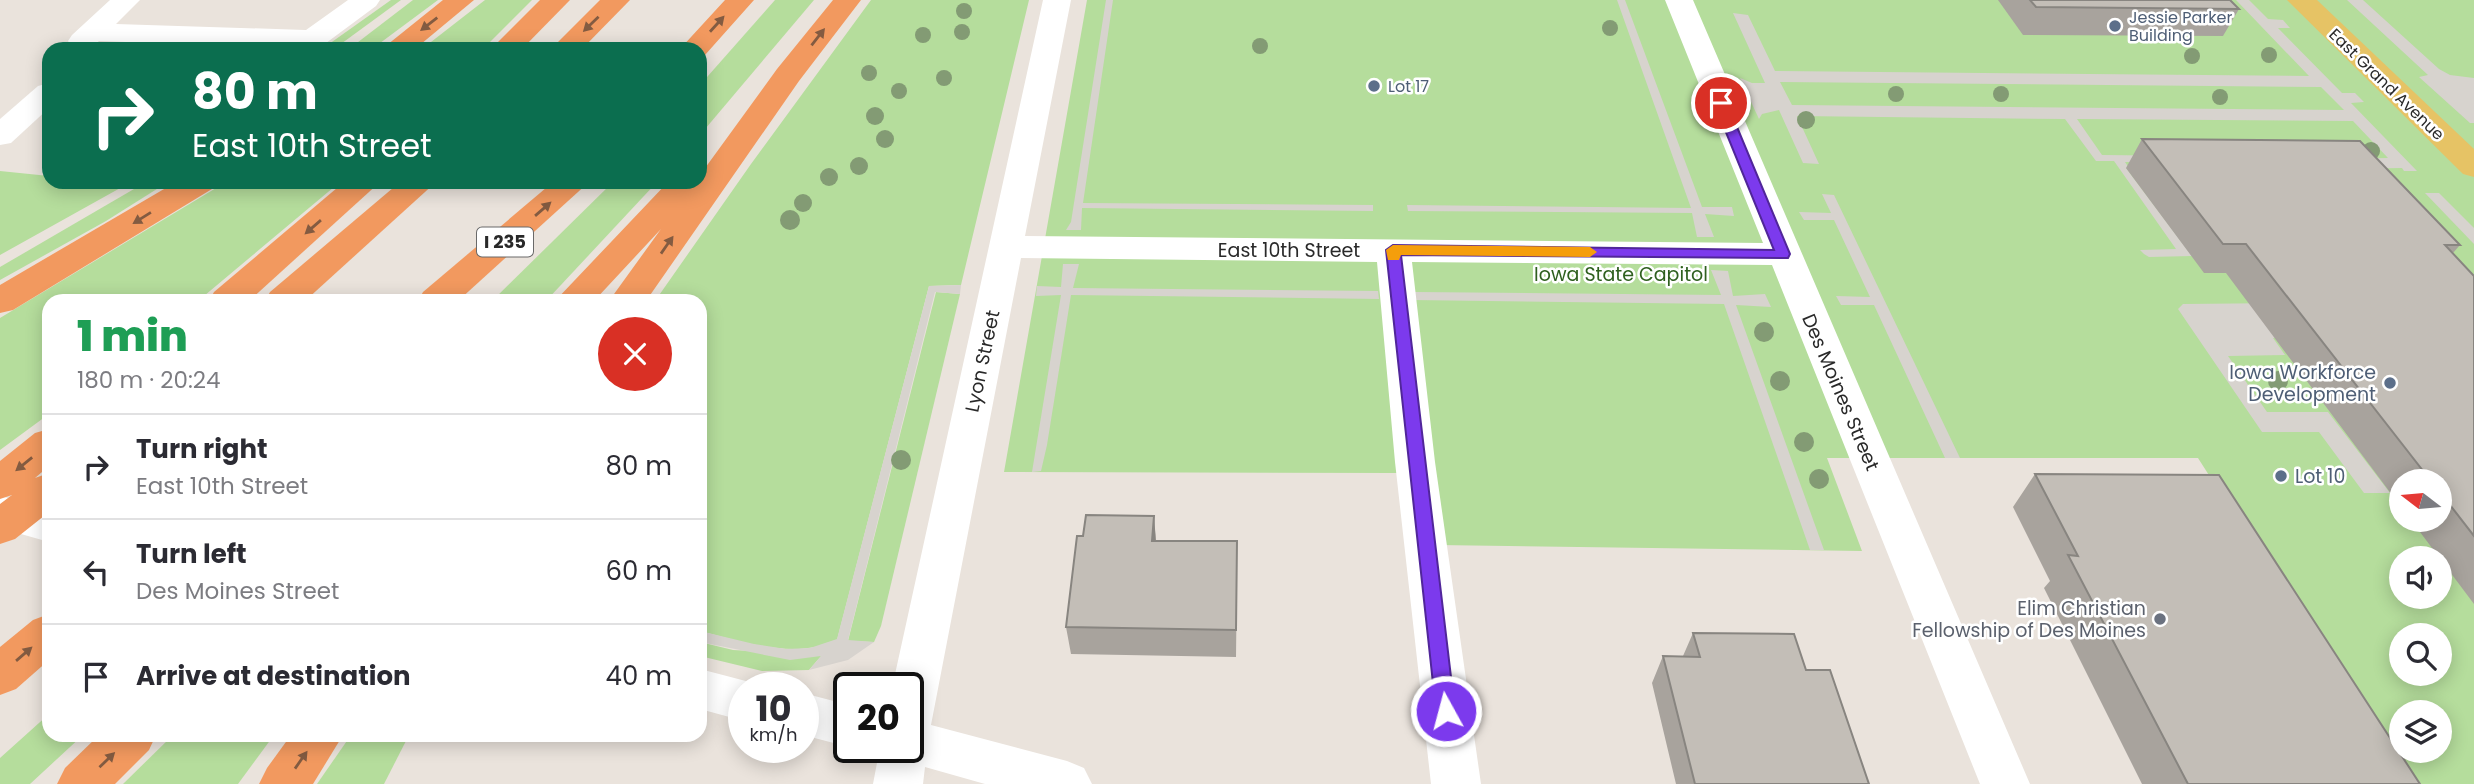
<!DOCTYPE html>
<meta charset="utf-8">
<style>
body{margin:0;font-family:Poppins,sans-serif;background:#f2f2f3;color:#2b2b33;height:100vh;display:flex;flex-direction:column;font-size:26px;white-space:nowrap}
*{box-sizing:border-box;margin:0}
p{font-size:23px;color:#7c7c81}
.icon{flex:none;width:38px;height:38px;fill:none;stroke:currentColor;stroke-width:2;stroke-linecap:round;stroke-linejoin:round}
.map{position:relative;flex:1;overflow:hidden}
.sheet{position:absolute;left:42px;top:294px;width:665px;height:448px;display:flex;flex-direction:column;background:#fff;border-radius:21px;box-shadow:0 4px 18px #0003}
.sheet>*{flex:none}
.hud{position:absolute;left:42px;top:42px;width:665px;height:147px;border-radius:21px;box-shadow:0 4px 18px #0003;background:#0b6e4f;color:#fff;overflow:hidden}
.needle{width:46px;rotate:286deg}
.controls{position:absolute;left:2389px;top:469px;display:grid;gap:14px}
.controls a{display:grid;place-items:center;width:63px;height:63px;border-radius:50%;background:#fff;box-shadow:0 4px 18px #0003;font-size:35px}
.speed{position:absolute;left:728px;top:672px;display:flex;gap:14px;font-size:35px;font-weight:700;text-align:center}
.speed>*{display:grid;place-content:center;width:91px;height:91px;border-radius:50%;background:#fff;box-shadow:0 4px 18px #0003;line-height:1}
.speed small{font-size:18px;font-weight:400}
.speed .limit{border:4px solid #111;border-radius:10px;background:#fff;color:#111}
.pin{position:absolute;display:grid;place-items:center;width:60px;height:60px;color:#fff;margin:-30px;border:4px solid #fff;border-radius:50%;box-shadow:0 2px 7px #0007}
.me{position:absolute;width:77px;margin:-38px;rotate:353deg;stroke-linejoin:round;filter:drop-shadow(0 0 5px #0008)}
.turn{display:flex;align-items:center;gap:24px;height:147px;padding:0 35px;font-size:32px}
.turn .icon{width:91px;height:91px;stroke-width:2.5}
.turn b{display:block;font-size:49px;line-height:60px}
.round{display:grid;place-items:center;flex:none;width:74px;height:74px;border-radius:37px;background:#f2f2f3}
.overview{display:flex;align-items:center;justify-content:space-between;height:119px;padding:0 35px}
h1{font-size:42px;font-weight:800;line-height:52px;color:#1e9e55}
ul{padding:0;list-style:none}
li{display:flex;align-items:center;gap:21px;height:105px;padding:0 35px;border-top:2px solid #e1e1e2}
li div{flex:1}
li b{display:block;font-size:26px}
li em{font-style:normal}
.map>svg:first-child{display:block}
.green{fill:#b5dd9c;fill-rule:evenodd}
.plaza{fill:#d7d3ce;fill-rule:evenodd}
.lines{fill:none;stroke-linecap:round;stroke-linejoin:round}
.minor{fill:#fff;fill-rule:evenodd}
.major{fill:#e6c365;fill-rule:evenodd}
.highway{fill:#f2995f;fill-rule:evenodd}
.tree{fill:#839b74}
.wall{fill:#a8a39d}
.shaded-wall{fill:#888580}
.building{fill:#c3beb7;stroke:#888580;stroke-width:2}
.oneway{fill:#835b41}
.route{fill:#7c3aed;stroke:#51269a;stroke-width:2}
.slow{fill:#f59e0b}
.service-dot{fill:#5c6f8a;stroke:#fff;stroke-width:2.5}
.worship-dot{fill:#6b7280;stroke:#fff;stroke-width:2.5}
.labels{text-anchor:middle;stroke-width:5;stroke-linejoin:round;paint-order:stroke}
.far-service-label{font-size:16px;fill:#4e5e75;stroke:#fff;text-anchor:start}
.far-street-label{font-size:16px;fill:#292929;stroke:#fff}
.shield{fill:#fff;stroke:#696969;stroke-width:2}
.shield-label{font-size:18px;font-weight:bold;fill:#292929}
.street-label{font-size:19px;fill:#292929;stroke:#fff}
.park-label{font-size:19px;fill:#2f601f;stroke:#fff}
.service-label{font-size:19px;fill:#4e5e75;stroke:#fff;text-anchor:end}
.worship-label{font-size:19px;fill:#5b616d;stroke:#fff;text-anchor:end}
</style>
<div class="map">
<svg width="2474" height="784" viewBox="0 0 2474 784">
<rect width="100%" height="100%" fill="#eae3dc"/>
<!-- green -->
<g class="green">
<path d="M 391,0 L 401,0 L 334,49 L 322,49 Z"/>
<path d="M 413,0 L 438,0 L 372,49 L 349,49 Z"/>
<path d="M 485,0 L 532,0 L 483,49 L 422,49 Z"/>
<path d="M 775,0 L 814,0 L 700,135 L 700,85 Z"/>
<path d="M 871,0 L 1029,0 L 961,285 L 929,286 L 837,640 C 794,660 743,642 700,631 L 700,301 L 655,301 L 751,164 Z"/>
<path d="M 1087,0 L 2474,0 L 2474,784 L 2406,784 L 2198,458 L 1827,458 L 1862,551 L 1437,545 L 1397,473 L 1004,472 ZM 2401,481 L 2440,481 L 2440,520 L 2401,520 ZM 2401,558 L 2440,558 L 2440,597 L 2401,597 ZM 2401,635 L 2440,635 L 2440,674 L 2401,674 ZM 2401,712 L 2440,712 L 2440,751 L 2401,751 Z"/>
<path d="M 0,171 L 49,176 L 49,182 L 131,182 L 0,255 Z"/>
<path d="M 146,182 L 168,182 L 106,221 L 0,280 L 0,267 Z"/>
<path d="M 226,182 L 340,182 L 198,301 L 49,301 L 49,414 L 0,450 L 0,318 Z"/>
<path d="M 613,182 L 657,182 L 546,301 L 492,301 Z"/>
<path d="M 936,292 L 960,294 L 881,626 L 874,642 L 848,641 Z"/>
<path d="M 700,642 L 733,650 L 822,655 L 809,670 L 762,671 L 700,656 Z"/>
<path d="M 49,714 L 49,735 L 83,735 L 30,784 L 0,784 L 0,758 Z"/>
<path d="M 173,735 L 274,735 L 238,784 L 123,784 Z"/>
<path d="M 351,735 L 409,735 L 384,784 L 317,784 Z"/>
</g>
<!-- plaza -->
<g class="plaza">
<path d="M 1106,0 L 1113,0 L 1083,203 L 1373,205 L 1373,211 L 1082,208 L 1081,230 L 1066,230 L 1071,222 Z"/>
<path d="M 1617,0 L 1625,0 L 1702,207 L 1732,207 L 1734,216 L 1705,214 L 1714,237 L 1697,237 L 1692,213 L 1408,211 L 1407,205 L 1691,208 Z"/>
<path d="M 2236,0 L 2249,0 L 2268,19 L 2283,20 L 2290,28 L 2278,28 L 2342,93 L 2355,93 L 2364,102 L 2351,103 L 2417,171 L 2404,171 L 2402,168 L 2332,169 L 2323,159 L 2388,158 L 2353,121 L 2077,119 L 2102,155 L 2200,156 L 2195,162 L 2125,162 L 2129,168 L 2126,168 L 2192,256 L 2149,257 L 2144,254 L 2140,250 L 2176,249 L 2114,161 L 2096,161 L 2065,119 L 1797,116 L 1819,164 L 1803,163 L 1779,110 L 1762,114 L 1759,119 L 1740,78 L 1752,83 L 1765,83 L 1733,13 L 1748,15 L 1775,71 L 2309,76 ZM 1780,82 L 2321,87 L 2344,110 L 1792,105 Z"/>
<path d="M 2347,0 L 2363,0 L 2439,69 L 2450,75 L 2474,78 L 2474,123 L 2470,123 L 2419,77 L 2428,75 Z"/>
<path d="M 2425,193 L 2439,193 L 2474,228 L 2474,244 Z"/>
<path d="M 1822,194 L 1834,195 L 1960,458 L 1945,458 L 1874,305 L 1841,305 L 1836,296 L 1870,297 L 1834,220 L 1804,220 L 1799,212 L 1831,213 Z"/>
<path d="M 1063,264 L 1079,264 L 1073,288 L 1378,291 L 1379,299 L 1071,295 L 1047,445 L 1041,471 L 1032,472 L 1061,295 L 1036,296 L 1037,286 L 1061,287 Z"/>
<path d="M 1711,270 L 1728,271 L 1733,296 L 1765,294 L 1771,307 L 1736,305 L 1824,550 L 1810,550 L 1724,304 L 1411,300 L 1415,292 L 1721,295 Z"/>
<path d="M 961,285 L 960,294 L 935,292 L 848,640 L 874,642 L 848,660 L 809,670 L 821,656 L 790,660 L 700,642 L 700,631 L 754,644 L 786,649 L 810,648 L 837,639 L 929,286 Z"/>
<path d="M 2295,303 L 2323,338 L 2273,338 L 2285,355 L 2228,356 L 2267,412 L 2328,412 L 2390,493 L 2364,493 L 2319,432 L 2262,432 L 2178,309 L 2183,304 Z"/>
</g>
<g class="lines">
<!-- minor -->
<g class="minor">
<path d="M 110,0 L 140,0 L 116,24 L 306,30 L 348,0 L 380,0 L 376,6 L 318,49 L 99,41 C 90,49 83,50 72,47 L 68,41 L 72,35 Z"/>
<path d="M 1043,0 L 1071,0 L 1025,236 L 1763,243 L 1665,0 L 1693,0 L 2030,784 L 1980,784 L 1772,265 L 1412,262 L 1435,462 L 1481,784 L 1431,784 L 1395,462 L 1377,262 L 1021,258 L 931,725 L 1067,761 L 1084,768 L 1092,784 L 985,784 L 925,767 L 923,784 L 873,784 L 880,747 L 908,747 L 908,688 L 892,688 Z"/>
<path d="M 49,83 L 49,108 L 11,143 L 0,145 L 0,119 L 38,86 Z"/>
<path d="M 0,496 L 49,508 L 49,542 L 0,528 Z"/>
<path d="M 700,669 L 761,685 L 762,688 L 744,688 L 744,721 L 700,709 Z"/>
<path d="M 803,693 L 849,705 L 849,747 L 803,735 Z"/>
</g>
<!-- major -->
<path class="major" d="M 2287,0 L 2317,0 L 2474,149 L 2474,177 L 2463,174 Z"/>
<!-- highway -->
<g class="highway">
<path d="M 443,0 L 474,0 L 415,49 L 382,49 Z"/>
<path d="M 540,0 L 570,0 L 522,49 L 491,49 Z"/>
<path d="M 600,0 L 630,0 L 582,49 L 551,49 Z"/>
<path d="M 725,0 L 754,0 L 705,55 L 700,56 L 700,49 L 680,49 Z"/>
<path d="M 833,0 L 861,0 L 799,81 L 646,301 L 609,301 L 661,229 L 594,301 L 555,301 L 668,182 L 700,182 L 700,175 L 777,69 Z"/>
<path d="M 176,182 L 216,182 L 212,189 L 13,310 L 0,313 L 0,285 Z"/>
<path d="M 344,182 L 380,182 L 249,301 L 209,301 L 214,292 Z"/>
<path d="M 400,182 L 436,182 L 305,301 L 265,301 L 270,292 Z"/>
<path d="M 553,182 L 589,182 L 458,301 L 418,301 L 423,292 Z"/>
<path d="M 49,429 L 49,466 L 35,478 L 49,473 L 49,512 L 15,539 L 0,544 L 0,504 L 12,495 L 0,499 L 0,461 L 35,433 Z"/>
<path d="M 49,614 L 49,660 L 16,689 L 0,695 L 0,647 L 33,620 Z"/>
<path d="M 99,735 L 156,735 L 149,750 L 115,784 L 57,784 L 65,768 Z"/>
<path d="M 291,735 L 343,735 L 313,784 L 259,784 L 267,768 Z"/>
</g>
</g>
<!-- trees -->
<g class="tree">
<circle cx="964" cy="11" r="8"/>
<circle cx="1610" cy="28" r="8"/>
<circle cx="962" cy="32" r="8"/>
<circle cx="923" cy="35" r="8"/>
<circle cx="1260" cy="46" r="8"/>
<circle cx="2269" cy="55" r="8"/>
<circle cx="2192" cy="56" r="8"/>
<circle cx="869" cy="73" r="8"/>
<circle cx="944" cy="78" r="8"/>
<circle cx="899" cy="91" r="8"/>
<circle cx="1896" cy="94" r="8"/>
<circle cx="2001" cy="94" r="8"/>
<circle cx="2220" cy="97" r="8"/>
<circle cx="875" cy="116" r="9"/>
<circle cx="1806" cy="120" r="9"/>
<circle cx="885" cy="139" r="9"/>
<circle cx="2371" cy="151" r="9"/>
<circle cx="859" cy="166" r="9"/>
<circle cx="829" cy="177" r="9"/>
<circle cx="803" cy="203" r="9"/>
<circle cx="790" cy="220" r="10"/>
<circle cx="1764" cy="332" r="10"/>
<circle cx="1780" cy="381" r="10"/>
<circle cx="2278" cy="381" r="10"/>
<circle cx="1804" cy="442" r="10"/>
<circle cx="901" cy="460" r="10"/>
<circle cx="1819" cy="479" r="10"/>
</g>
<!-- wall -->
<g class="wall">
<path d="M 1998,0 L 2230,0 L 2239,9 L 2223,36 L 2023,35 Z"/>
<path d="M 2142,139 L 2460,245 L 2453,253 L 2474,276 L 2474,604 L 2411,520 L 2440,520 L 2440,481 L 2401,481 L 2401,507 L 2226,273 L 2204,273 L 2126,168 Z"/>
<path d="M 2035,474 L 2420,784 L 2142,784 L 2044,588 L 2050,581 L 2013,507 Z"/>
<path d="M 1154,516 L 1156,541 L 1237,569 L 1236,657 L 1071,654 L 1066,627 L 1083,536 Z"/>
<path d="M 1693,633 L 1806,670 L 1869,784 L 1676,784 L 1652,683 L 1663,656 L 1683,656 Z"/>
</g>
<!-- shaded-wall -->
<path class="shaded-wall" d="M 1154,516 L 1156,544 L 1152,541 Z"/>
<!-- building -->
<g class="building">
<path d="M 2030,0 L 2230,0 L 2239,9 L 2036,7 Z"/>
<path d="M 2142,139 L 2360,141 L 2460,245 L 2445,245 L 2474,276 L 2474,536 L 2440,492 L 2440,481 L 2431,481 L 2246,244 L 2223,244 Z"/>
<path d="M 2035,474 L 2219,475 L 2420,784 L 2188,784 L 2068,555 L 2078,556 Z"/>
<path d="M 1086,515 L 1154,516 L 1152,541 L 1237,541 L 1236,630 L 1066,627 L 1077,536 L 1083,536 Z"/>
<path d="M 1693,633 L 1794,634 L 1806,670 L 1830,670 L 1869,784 L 1695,784 L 1663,656 L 1700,657 Z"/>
</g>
<!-- one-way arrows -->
<defs><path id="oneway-solid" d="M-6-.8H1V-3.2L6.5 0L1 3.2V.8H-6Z" transform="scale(1.75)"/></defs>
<g class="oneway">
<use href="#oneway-solid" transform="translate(429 24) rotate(142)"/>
<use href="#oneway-solid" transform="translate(591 24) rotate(136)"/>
<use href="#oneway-solid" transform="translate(717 24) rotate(-48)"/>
<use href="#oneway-solid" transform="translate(818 37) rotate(-52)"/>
<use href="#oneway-solid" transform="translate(543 209) rotate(-41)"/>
<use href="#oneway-solid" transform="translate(142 218) rotate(148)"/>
<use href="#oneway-solid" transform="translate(313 227) rotate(139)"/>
<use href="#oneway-solid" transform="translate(667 245) rotate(-55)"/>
<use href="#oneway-solid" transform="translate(24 464) rotate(141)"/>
<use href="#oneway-solid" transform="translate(24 654) rotate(-41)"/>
<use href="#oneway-solid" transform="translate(107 760) rotate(-44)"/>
<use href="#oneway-solid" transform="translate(301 760) rotate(-55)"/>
</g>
<!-- route -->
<path class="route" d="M 1721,99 L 1727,103 L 1790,254 L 1788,258 L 1401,255 L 1455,711 L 1453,717 L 1446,720 L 1439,717 L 1436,711 L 1386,250 L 1393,245 L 1774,250 L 1714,103 Z"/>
<!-- slow -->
<path class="slow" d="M 1393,245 L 1590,247 L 1597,252 L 1590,257 L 1401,255 L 1399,260 L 1388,260 L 1386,250 Z"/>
<!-- markers -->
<g class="service-dot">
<circle cx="2115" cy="26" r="7"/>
<circle cx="1374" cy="86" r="7"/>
<circle cx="2390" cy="383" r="7"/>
<circle cx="2281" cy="476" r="7"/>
</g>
<circle class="worship-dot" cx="2160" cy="619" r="7"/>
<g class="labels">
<!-- far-service labels -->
<g class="far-service-label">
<text x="2129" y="23">Jessie Parker<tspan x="2129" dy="18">Building</tspan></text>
<text x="1388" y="92">Lot 17</text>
</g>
<!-- far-street labels -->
<g class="far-street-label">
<text transform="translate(2387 84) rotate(44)" y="6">East Grand Avenue</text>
</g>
<!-- shield labels -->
<rect class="shield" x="477" y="227.5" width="56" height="29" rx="5"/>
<g class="shield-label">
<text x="505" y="248">I 235</text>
</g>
<!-- street labels -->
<g class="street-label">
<text x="1289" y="257">East 10th Street</text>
<text transform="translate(982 361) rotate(-78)" y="7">Lyon Street</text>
<text transform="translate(1841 392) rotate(67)" y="7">Des Moines Street</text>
</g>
<!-- park labels -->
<g class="park-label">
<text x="1621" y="281">Iowa State Capitol</text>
</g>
<!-- service labels -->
<g class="service-label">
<text x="2376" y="379">Iowa Workforce<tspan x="2376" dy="22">Development</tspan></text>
<text x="2295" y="483" text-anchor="start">Lot 10</text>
</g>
<!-- worship labels -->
<g class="worship-label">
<text x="2146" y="615">Elim Christian<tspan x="2146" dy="22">Fellowship of Des Moines</tspan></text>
</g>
</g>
</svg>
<div class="controls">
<a><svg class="needle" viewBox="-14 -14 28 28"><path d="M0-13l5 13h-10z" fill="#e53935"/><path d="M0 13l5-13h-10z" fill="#7c7c81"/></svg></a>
<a><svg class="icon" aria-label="sound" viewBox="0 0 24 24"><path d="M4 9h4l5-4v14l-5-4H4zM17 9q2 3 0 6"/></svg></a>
<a><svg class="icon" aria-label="search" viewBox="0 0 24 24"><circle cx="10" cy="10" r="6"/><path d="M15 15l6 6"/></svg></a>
<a><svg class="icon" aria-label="layers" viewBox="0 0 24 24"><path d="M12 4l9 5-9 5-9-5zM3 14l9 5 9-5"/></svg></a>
</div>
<div class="speed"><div>10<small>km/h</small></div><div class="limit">20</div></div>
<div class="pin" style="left:1721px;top:103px;background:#d93025"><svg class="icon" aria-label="arrive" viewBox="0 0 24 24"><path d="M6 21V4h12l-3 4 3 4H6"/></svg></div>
<svg class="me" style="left:1446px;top:711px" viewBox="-20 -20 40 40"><circle r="17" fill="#7c3aed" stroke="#fff" stroke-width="3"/><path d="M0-11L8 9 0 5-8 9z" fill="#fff"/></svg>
<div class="hud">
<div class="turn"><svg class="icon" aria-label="right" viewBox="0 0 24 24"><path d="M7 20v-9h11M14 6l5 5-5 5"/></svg><div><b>80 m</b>East 10th Street</div></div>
</div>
<section class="sheet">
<div class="overview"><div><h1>1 min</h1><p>180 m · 20:24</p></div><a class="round" style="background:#d93025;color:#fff"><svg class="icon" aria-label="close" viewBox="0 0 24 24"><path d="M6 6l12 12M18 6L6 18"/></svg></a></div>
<ul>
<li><svg class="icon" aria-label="right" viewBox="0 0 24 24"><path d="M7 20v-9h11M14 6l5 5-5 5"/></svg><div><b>Turn right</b><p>East 10th Street</p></div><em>80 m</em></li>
<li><svg class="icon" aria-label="left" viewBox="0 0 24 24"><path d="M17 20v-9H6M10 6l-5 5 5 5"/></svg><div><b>Turn left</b><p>Des Moines Street</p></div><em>60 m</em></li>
<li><svg class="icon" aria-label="arrive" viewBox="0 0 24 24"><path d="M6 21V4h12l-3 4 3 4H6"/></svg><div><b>Arrive at destination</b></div><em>40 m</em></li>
</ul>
</section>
</div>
